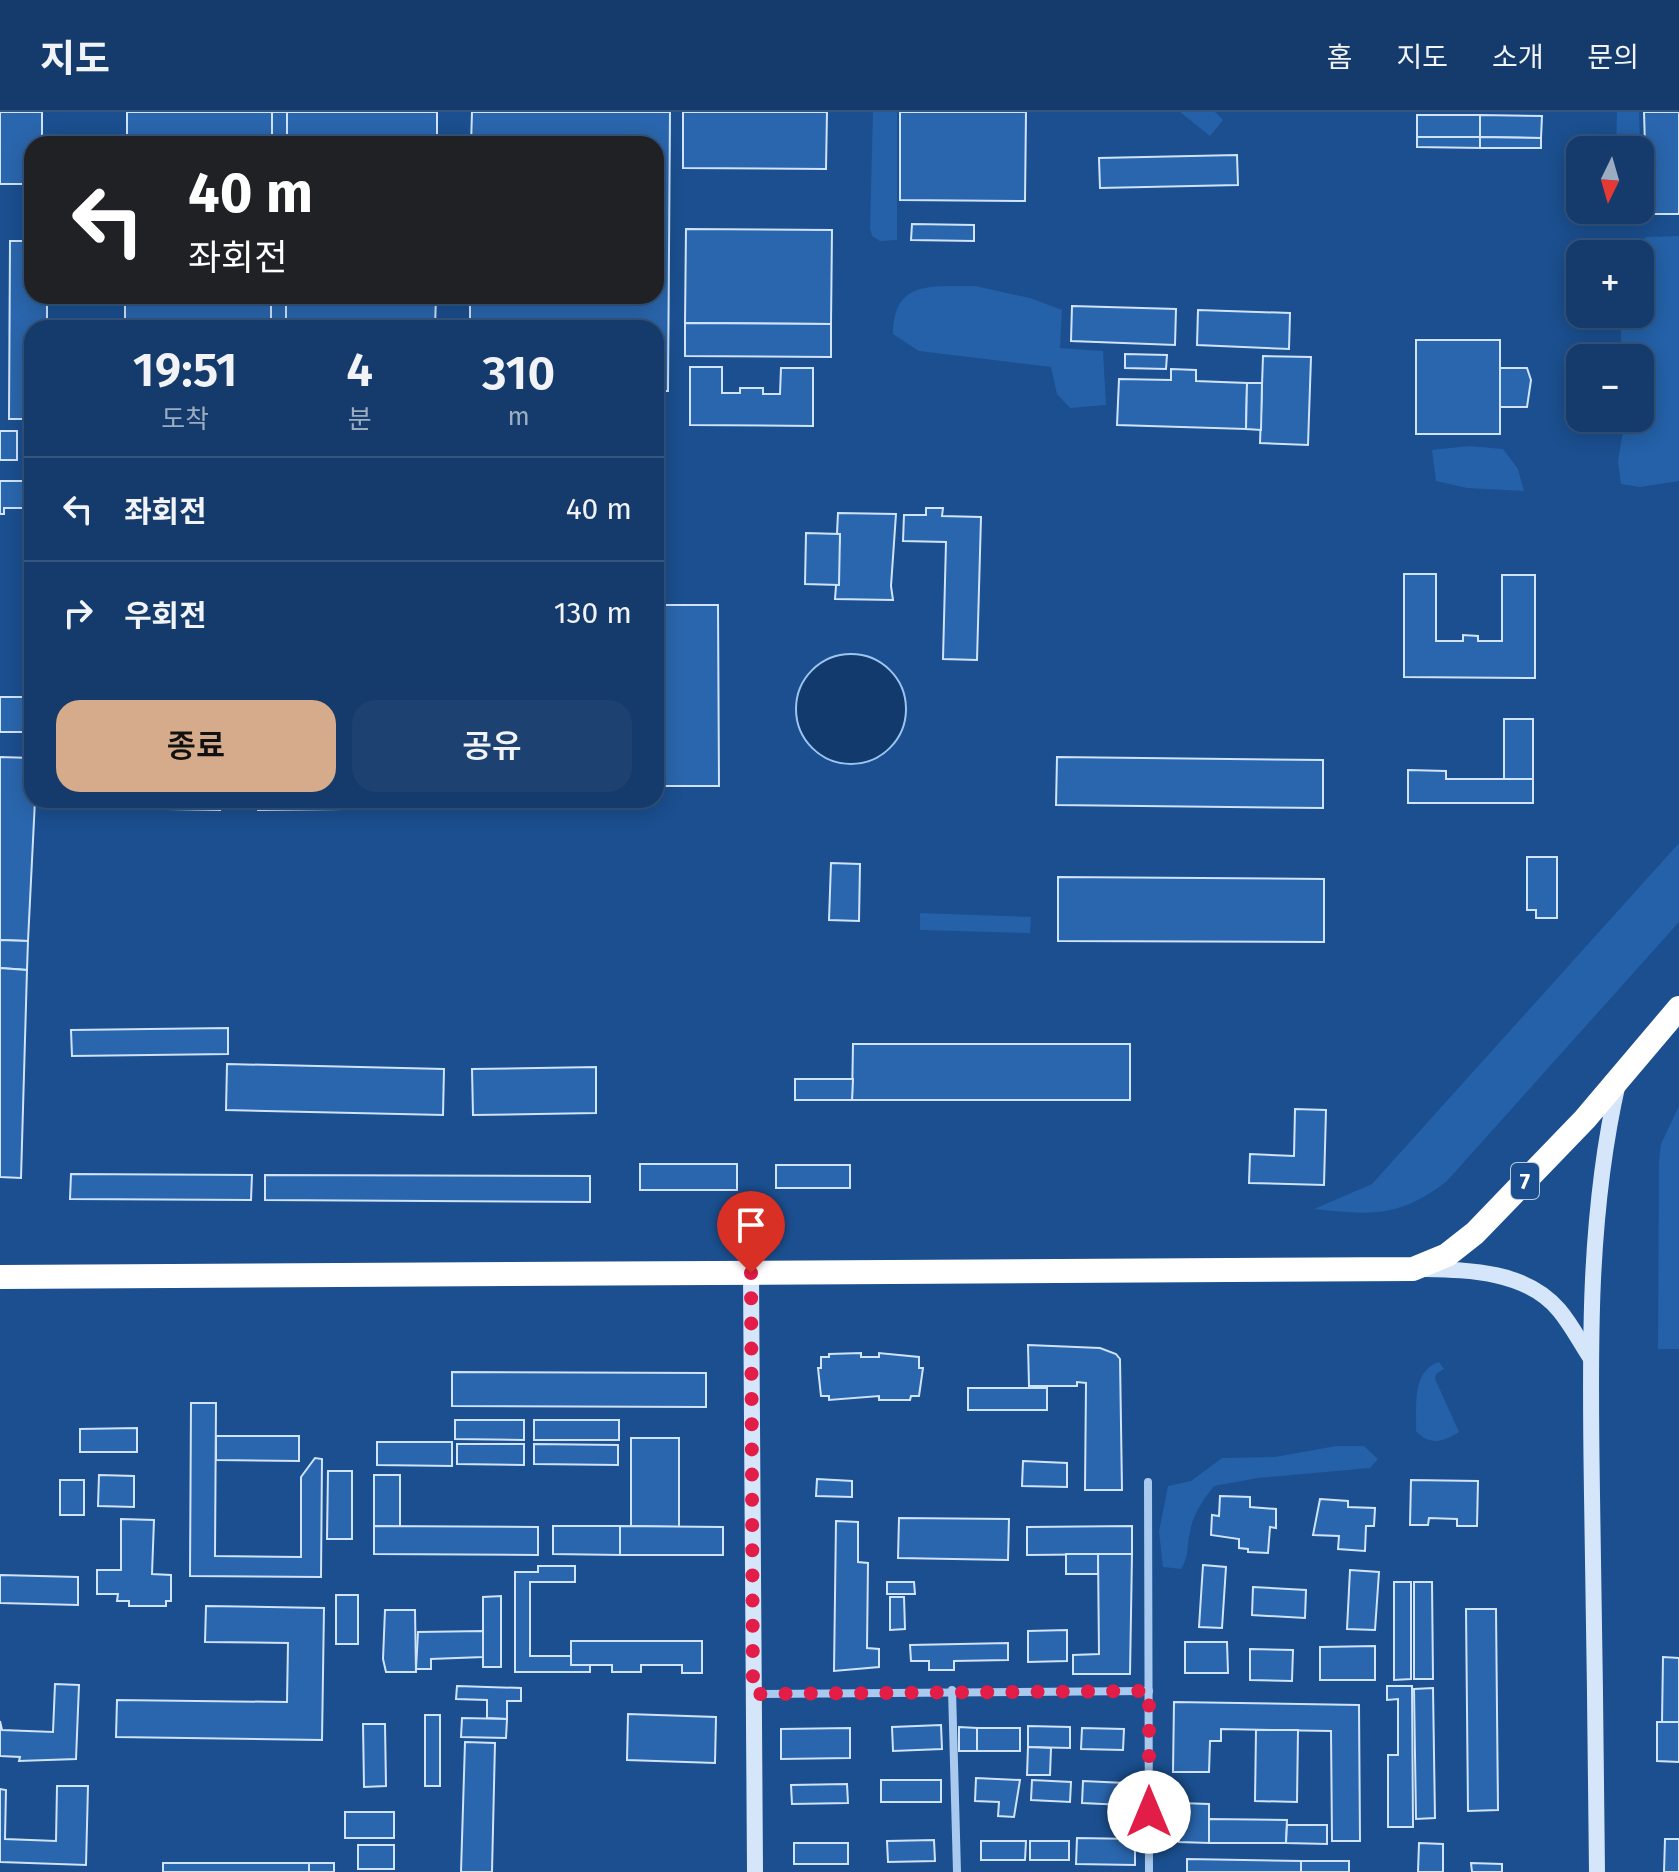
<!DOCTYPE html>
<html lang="ko">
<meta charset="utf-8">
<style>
body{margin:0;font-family:"Fira Sans","Noto Sans KR",sans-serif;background:#1d4271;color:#f1f3f6;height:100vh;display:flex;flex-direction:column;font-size:30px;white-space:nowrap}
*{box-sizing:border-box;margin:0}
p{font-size:26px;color:#9dadc1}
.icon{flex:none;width:44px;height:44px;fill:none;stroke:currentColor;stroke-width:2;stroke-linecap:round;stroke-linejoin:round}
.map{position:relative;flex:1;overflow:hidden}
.details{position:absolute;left:24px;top:208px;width:640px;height:488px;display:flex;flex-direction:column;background:#143b6b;border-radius:24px;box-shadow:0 4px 20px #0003,0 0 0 2px #33557e}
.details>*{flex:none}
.banner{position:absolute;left:24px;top:24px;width:640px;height:168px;border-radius:24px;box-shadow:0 4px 20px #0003,0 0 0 2px #33557e;background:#202124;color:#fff;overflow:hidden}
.needle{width:52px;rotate:185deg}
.buttons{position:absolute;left:1566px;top:24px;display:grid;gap:16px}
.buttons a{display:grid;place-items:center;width:88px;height:88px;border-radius:16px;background:#143b6b;box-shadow:0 4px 20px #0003,0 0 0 2px #33557e;font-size:40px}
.pin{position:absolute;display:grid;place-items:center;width:68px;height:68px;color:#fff;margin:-82px -34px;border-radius:50% 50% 50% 0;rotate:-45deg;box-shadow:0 0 8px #0007}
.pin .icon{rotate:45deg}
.me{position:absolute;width:88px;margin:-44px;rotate:0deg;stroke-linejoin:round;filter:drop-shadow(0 0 6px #0008)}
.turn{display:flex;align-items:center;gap:28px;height:168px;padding:0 32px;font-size:36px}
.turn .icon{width:104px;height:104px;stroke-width:2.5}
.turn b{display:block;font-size:56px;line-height:68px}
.eta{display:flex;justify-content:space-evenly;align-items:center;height:136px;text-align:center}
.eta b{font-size:48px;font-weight:600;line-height:56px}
.primary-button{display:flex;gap:16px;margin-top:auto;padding:16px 32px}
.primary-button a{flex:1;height:92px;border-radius:24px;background:#d6ab8b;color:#111;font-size:32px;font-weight:600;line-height:92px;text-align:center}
.primary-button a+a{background:#1d4271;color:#f1f3f6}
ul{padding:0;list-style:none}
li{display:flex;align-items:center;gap:24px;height:104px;padding:0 32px;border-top:2px solid #33557e}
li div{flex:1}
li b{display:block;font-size:30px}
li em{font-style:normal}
header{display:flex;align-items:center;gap:48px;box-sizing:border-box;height:112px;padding:0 40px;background:#143b6b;border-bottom:2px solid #33557e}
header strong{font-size:38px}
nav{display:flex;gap:44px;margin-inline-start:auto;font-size:28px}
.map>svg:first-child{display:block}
.green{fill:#2461a8}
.water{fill:#123a6d;stroke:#9cc4f0;stroke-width:2}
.building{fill:#2a66ad;stroke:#cfe3fa;stroke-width:2}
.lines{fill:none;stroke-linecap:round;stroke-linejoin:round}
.street{stroke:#a9c9ee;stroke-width:8}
.secondary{stroke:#d6e6fa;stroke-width:16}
.highway{stroke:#fff;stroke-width:24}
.route{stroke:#e11d48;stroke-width:14;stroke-dasharray:0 25.2}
.labels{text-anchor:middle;stroke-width:8;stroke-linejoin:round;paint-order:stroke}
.shield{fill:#1b4f8f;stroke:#bbcadd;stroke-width:2}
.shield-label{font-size:22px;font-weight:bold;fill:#fff}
</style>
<header>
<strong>지도</strong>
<nav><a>홈</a><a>지도</a><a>소개</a><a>문의</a></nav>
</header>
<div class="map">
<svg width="1679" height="1760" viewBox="0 0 1679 1760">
<rect width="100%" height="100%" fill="#1b4f8f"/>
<!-- green -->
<g class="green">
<path d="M 873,0 L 897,0 L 897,128 L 880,129 L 872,124 L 870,116 Z"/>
<path d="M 1180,0 L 1215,0 L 1223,8 L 1210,24 Z"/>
<path d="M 1617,0 L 1639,0 L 1642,89 L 1640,38 L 1616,38 Z"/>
<path d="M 1679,124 L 1679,369 L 1640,375 L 1621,372 L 1618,349 L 1625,307 L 1651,304 L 1649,238 L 1621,231 L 1621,202 L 1640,202 L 1640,142 L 1625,142 L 1646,125 Z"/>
<path d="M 975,174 L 1030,186 L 1062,198 L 1060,236 L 1103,239 L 1106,293 L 1070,296 L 1057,282 L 1051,255 L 919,239 L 893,222 C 894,167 932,175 975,174 Z"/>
<path d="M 1469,334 L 1503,337 L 1518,357 L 1524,379 L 1467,376 L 1436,369 L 1432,338 Z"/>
<path d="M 1679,731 L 1679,810 L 1447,1069 C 1399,1106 1372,1103 1314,1097 L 1372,1072 Z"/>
<path d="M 920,801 L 1031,805 L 1030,821 L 920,818 Z"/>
<path d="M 1679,994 L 1679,1237 L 1658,1237 L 1659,1049 L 1661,1032 Z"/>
<path d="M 1439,1250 L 1444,1257 L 1436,1262 L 1435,1267 L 1459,1320 C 1443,1330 1430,1334 1416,1319 C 1417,1296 1411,1259 1439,1250 Z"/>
<path d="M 1336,1334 L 1364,1334 L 1378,1347 L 1370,1356 L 1258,1366 L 1214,1374 C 1203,1388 1193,1402 1190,1420 C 1186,1435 1190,1443 1181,1457 L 1163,1455 L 1159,1420 L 1168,1374 L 1191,1369 L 1222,1346 L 1275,1345 Z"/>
</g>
<!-- water -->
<circle class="water" cx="851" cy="597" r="55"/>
<!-- building -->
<g class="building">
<path d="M 0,0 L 42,0 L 42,32 L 32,32 L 32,72 L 0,72 Z"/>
<rect x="127" y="0" width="145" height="32"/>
<rect x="272" y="0" width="15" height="32"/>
<rect x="287" y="0" width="150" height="32"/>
<path d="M 472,0 L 670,0 L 668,279 L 656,279 L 656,216 L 470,216 L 470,184 L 656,184 L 656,32 L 471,32 Z"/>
<path d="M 683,0 L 827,0 L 826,57 L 683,56 Z"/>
<path d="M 900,0 L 1026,0 L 1025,89 L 900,88 Z"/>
<path d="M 1644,0 L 1679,0 L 1679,102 L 1647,102 Z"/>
<rect x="1417" y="3" width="63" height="22"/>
<path d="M 1480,3 L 1542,4 L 1541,26 L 1480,25 Z"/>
<path d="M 1417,25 L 1480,25 L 1480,36 L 1417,35 Z"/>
<path d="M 1480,25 L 1541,26 L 1541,36 L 1480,36 Z"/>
<path d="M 1237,43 L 1238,73 L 1100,76 L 1099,46 Z"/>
<path d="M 912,112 L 974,113 L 974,129 L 911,128 Z"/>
<path d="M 686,117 L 832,118 L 831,212 L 685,211 Z"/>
<path d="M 10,129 L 32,129 L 32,184 L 47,184 L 47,216 L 32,216 L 32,307 L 9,307 Z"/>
<rect x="125" y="184" width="146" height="32"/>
<rect x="271" y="184" width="15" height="32"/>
<path d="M 286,184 L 436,184 L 435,216 L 286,216 Z"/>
<path d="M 1072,194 L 1176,197 L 1175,233 L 1071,229 Z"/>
<path d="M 1198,198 L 1290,201 L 1289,237 L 1197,233 Z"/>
<path d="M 685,211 L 831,212 L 831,245 L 685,244 Z"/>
<rect x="1416" y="228" width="84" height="94"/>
<path d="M 1125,242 L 1167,243 L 1166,257 L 1125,256 Z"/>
<path d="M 1263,244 L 1311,245 L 1308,333 L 1260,331 Z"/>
<path d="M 690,255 L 722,255 L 722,281 L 740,281 L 740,276 L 763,276 L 763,282 L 780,282 L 781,256 L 813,256 L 813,314 L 690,313 Z"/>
<path d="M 1500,256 L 1527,256 L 1531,268 L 1527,295 L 1500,295 Z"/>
<path d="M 1171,257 L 1196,258 L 1196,269 L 1247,271 L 1246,317 L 1117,313 L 1119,267 L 1171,268 Z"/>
<path d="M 1247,271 L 1262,271 L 1261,318 L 1246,317 Z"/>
<rect x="0" y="319" width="17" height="29"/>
<path d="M 0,369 L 32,369 L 32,396 L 4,396 L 4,402 L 0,402 Z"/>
<path d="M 926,396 L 943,396 L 942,404 L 981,405 L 977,548 L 943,547 L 946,430 L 903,429 L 904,403 L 926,403 Z"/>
<path d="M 838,401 L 896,402 L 891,474 L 893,488 L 835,487 L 840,422 L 837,422 Z"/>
<path d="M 806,421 L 840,422 L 839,473 L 805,472 Z"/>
<path d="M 1404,462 L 1436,462 L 1436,529 L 1463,529 L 1463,523 L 1478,524 L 1478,529 L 1502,529 L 1502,463 L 1535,463 L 1535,566 L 1404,565 Z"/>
<path d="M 656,493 L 718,493 L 719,674 L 656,674 Z"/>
<rect x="0" y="585" width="30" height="35"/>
<rect x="1504" y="607" width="29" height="60"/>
<path d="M 0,645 L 32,646 L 35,688 L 28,829 L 0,828 Z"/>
<path d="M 1057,645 L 1323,648 L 1323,696 L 1056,693 Z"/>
<path d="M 1408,658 L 1446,659 L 1446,667 L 1533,667 L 1533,691 L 1408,691 Z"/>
<path d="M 170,688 L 220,688 L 220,698 L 169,697 Z"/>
<path d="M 257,688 L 435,688 L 435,696 L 258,698 Z"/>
<path d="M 444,688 L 586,688 L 586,693 L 444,695 Z"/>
<path d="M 1527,745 L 1557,745 L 1557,806 L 1536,806 L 1536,798 L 1527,798 Z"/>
<path d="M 831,751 L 860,752 L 859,809 L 829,808 Z"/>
<path d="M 1058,765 L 1324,767 L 1324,830 L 1058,829 Z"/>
<path d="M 0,828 L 28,829 L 27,858 L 0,856 Z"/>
<path d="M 0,856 L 27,858 L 21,1066 L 0,1065 Z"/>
<path d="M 228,916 L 228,942 L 72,944 L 71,918 Z"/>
<path d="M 853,932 L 1130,932 L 1130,988 L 852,988 Z"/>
<path d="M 227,952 L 444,957 L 443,1003 L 226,998 Z"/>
<path d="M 596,955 L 596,1001 L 473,1003 L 472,957 Z"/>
<path d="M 795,967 L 853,967 L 852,988 L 795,988 Z"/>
<path d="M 1295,997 L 1326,998 L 1324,1073 L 1249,1071 L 1250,1042 L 1294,1044 Z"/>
<rect x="640" y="1052" width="97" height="26"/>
<rect x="776" y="1053" width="74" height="23"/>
<path d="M 71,1062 L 252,1063 L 251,1088 L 70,1087 Z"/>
<path d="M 265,1063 L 590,1064 L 590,1090 L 265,1088 Z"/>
<path d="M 1028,1233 L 1100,1236 L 1116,1242 L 1120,1247 L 1122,1378 L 1085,1378 L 1086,1271 L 1077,1270 L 1077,1274 L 1029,1274 Z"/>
<path d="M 861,1241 L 861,1245 L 879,1245 L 879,1241 L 919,1245 L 919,1256 L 923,1256 L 919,1284 L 911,1284 L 910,1288 L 879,1288 L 879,1284 L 829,1288 L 829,1284 L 821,1284 L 818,1256 L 821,1256 L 821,1245 L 829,1245 L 829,1242 Z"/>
<path d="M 452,1260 L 706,1261 L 706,1295 L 452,1294 Z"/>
<rect x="968" y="1276" width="79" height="22"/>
<path d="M 191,1291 L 216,1291 L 215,1444 L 301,1445 L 301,1365 L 315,1346 L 322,1347 L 321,1465 L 190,1464 Z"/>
<path d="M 455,1308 L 524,1308 L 524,1328 L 455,1327 Z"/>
<rect x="534" y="1308" width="85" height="20"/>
<path d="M 137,1316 L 137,1340 L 80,1340 L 80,1317 Z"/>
<path d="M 216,1324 L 299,1324 L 299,1349 L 216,1348 Z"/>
<path d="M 631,1326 L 679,1326 L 679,1415 L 631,1414 Z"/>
<path d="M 377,1330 L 452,1330 L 452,1354 L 377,1353 Z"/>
<path d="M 457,1332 L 524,1332 L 524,1353 L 457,1352 Z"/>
<path d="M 534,1332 L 618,1333 L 618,1353 L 534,1352 Z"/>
<path d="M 1023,1349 L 1067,1351 L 1067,1375 L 1022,1374 Z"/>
<path d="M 328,1359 L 352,1359 L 352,1427 L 327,1427 Z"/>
<path d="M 99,1363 L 134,1364 L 134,1395 L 98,1394 Z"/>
<path d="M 374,1363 L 400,1363 L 400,1415 L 374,1414 Z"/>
<path d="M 817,1367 L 852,1369 L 852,1385 L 816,1384 Z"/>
<rect x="60" y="1368" width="24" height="35"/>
<path d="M 1411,1368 L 1478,1369 L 1477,1414 L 1457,1414 L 1457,1407 L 1429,1406 L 1428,1413 L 1410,1413 Z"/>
<path d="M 1220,1384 L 1250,1385 L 1250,1395 L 1276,1397 L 1276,1416 L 1270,1415 L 1268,1441 L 1248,1440 L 1248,1437 L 1239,1436 L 1239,1427 L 1211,1423 L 1212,1403 L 1219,1404 Z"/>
<path d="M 1320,1387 L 1348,1389 L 1348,1395 L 1375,1396 L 1374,1414 L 1366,1414 L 1365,1439 L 1338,1437 L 1339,1424 L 1313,1423 Z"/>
<path d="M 899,1406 L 1009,1407 L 1008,1448 L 898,1446 Z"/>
<path d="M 121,1407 L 154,1408 L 152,1462 L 171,1463 L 171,1489 L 166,1489 L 166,1494 L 129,1494 L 129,1489 L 117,1489 L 118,1482 L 97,1482 L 97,1458 L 121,1458 Z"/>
<path d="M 836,1409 L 858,1410 L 858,1450 L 868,1451 L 867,1536 L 879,1537 L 879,1555 L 834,1559 Z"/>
<path d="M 374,1414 L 538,1415 L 538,1443 L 374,1442 Z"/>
<path d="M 553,1414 L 620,1414 L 620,1443 L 553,1442 Z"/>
<path d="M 620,1414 L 723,1415 L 723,1443 L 620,1443 Z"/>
<path d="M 1132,1414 L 1132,1442 L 1027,1443 L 1027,1415 Z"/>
<rect x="1066" y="1442" width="32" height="20"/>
<path d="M 1098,1442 L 1132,1442 L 1130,1562 L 1073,1562 L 1073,1543 L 1099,1542 Z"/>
<path d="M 1203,1453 L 1226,1455 L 1222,1516 L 1199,1515 Z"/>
<path d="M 538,1454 L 575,1454 L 575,1470 L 530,1470 L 530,1544 L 571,1544 L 571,1553 L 590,1553 L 590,1560 L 515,1560 L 515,1460 L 538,1460 Z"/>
<path d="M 1350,1458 L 1379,1460 L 1375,1518 L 1347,1517 Z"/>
<path d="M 0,1463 L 78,1465 L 78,1493 L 0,1491 Z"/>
<path d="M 887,1470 L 914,1470 L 915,1482 L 887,1482 Z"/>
<path d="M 1394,1470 L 1411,1470 L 1411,1567 L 1394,1568 Z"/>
<path d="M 1414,1470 L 1432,1470 L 1433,1567 L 1414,1567 Z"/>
<path d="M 1253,1475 L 1306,1478 L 1305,1506 L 1252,1503 Z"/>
<rect x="336" y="1483" width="22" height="49"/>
<path d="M 501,1484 L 501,1555 L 483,1555 L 483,1485 Z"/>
<path d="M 890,1485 L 904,1485 L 905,1517 L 890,1518 Z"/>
<path d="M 206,1494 L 324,1496 L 322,1628 L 116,1625 L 117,1588 L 287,1590 L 288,1531 L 205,1530 Z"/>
<path d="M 1466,1497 L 1496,1497 L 1498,1698 L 1468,1699 Z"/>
<path d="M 385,1498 L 415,1498 L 416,1560 L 386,1560 L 383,1547 Z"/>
<path d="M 1067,1518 L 1067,1549 L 1028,1550 L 1028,1519 Z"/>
<path d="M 483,1519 L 483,1545 L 431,1547 L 431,1557 L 416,1557 L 418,1520 Z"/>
<path d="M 571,1529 L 702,1529 L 702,1561 L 682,1561 L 682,1553 L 641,1553 L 641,1560 L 612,1560 L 612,1553 L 571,1553 Z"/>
<path d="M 1185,1530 L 1227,1530 L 1228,1561 L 1185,1561 Z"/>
<path d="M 1008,1531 L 1008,1548 L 954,1549 L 954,1558 L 929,1558 L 929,1549 L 911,1549 L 910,1533 Z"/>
<path d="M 1375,1534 L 1375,1568 L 1320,1568 L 1320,1535 Z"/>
<path d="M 1250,1537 L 1293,1538 L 1292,1569 L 1250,1568 Z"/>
<path d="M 1663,1545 L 1679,1546 L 1679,1610 L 1662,1610 Z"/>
<path d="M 55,1572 L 79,1573 L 76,1647 L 19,1649 L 20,1645 L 0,1644 L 0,1609 L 2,1618 L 53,1620 Z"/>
<path d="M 457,1574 L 521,1576 L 521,1589 L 507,1589 L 507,1607 L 487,1606 L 487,1588 L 456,1587 Z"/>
<path d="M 1387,1574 L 1412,1574 L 1413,1715 L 1388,1715 L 1388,1643 L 1398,1643 L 1398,1587 L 1387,1588 Z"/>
<path d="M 1433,1576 L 1435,1706 L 1416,1707 L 1414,1577 Z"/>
<path d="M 1174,1590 L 1359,1593 L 1360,1729 L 1332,1729 L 1331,1619 L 1221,1617 L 1221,1629 L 1210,1629 L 1209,1660 L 1173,1660 Z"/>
<path d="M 628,1602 L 716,1605 L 715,1651 L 627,1648 Z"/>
<rect x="425" y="1603" width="15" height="71"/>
<path d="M 462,1606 L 507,1607 L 506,1626 L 461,1625 Z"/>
<path d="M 1657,1610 L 1679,1610 L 1679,1650 L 1657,1649 Z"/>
<path d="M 363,1612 L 385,1612 L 386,1674 L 364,1675 Z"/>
<path d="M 941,1613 L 942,1637 L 893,1639 L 892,1615 Z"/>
<path d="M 1028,1614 L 1070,1615 L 1070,1636 L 1028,1635 Z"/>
<path d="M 959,1615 L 977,1616 L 977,1639 L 959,1639 Z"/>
<path d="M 850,1616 L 850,1646 L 781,1647 L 781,1617 Z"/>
<rect x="977" y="1616" width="43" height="23"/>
<path d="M 1082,1616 L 1124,1617 L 1123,1638 L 1081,1637 Z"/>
<path d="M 1256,1618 L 1298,1618 L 1297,1690 L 1255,1689 Z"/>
<path d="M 465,1630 L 495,1631 L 492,1760 L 461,1760 Z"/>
<path d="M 1028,1635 L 1051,1636 L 1050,1663 L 1027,1663 Z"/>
<path d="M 976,1666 L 1020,1668 L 1014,1705 L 998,1704 L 999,1690 L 975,1689 Z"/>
<rect x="881" y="1668" width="60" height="22"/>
<path d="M 1032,1668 L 1071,1670 L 1070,1690 L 1031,1688 Z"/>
<path d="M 1083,1669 L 1125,1671 L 1124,1693 L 1082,1691 Z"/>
<path d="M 847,1672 L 848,1691 L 792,1692 L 791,1673 Z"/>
<path d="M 57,1674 L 88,1674 L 86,1753 L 0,1750 L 0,1677 L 6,1678 L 5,1727 L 56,1729 Z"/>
<path d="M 1179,1691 L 1209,1692 L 1209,1731 L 1179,1730 Z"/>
<rect x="345" y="1700" width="49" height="26"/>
<path d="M 1209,1707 L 1287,1708 L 1286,1731 L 1209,1731 Z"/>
<path d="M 1287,1713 L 1327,1713 L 1327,1732 L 1286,1731 Z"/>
<path d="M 1077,1726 L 1135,1727 L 1135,1753 L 1076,1752 Z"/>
<path d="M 1665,1727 L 1679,1727 L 1679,1760 L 1664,1760 Z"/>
<path d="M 934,1728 L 935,1749 L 888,1750 L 887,1729 Z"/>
<path d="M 981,1729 L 1026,1729 L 1025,1748 L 981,1748 Z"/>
<rect x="1030" y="1729" width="39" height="19"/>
<rect x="794" y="1731" width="54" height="21"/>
<path d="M 1419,1731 L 1443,1732 L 1443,1760 L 1418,1760 Z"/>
<rect x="358" y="1733" width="36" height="24"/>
<path d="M 1187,1747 L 1301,1749 L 1301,1760 L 1187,1760 Z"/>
<rect x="1301" y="1749" width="48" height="11"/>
<rect x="163" y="1751" width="146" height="9"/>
<rect x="309" y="1751" width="25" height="9"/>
<path d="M 1471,1751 L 1502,1752 L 1502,1760 L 1472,1760 Z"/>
</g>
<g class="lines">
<!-- street -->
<g class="street">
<path d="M 1148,1370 L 1149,1760"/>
<path d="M 952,1578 L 957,1760"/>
<path d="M 753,1582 L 1149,1579"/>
</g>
<!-- secondary -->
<g class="secondary">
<path d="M 1424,1157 C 1470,1158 1526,1159 1559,1198 C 1571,1212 1580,1230 1590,1245"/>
<path d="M 751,1161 L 755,1760"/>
<path d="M 1597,1760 C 1596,1634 1594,1509 1592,1383 C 1590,1245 1587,1106 1618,971"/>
</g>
<!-- highway -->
<path class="highway" d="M 0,1165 L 1413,1157 L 1447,1143 L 1475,1121 L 1585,1007 L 1679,896"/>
</g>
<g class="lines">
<!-- route -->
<path class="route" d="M 751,1161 L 753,1582 L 1149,1579 L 1149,1700"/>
</g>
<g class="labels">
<!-- shield labels -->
<rect class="shield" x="1511" y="1051" width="28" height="36" rx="6"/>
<g class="shield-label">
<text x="1525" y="1077">7</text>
</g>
</g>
</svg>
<div class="buttons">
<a><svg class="needle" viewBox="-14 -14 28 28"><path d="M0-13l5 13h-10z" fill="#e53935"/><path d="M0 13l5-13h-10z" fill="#9dadc1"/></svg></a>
<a>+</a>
<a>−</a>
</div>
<div class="pin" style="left:751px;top:1161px;background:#d93025"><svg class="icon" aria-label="arrive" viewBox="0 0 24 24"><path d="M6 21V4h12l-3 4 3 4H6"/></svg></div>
<svg class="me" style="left:1149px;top:1700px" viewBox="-20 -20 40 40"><circle r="19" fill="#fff"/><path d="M0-13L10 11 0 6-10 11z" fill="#e11d48"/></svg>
<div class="banner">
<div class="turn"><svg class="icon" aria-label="left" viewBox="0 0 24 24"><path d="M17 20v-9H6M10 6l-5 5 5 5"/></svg><div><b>40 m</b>좌회전</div></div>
</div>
<section class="details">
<div class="eta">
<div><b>19:51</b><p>도착</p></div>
<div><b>4</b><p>분</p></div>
<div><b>310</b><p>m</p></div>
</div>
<ul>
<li><svg class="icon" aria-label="left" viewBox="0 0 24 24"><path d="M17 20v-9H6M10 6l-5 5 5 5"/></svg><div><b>좌회전</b></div><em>40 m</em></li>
<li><svg class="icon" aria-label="right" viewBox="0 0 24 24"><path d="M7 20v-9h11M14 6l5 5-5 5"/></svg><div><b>우회전</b></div><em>130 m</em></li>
</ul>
<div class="primary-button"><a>종료</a><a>공유</a></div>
</section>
</div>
